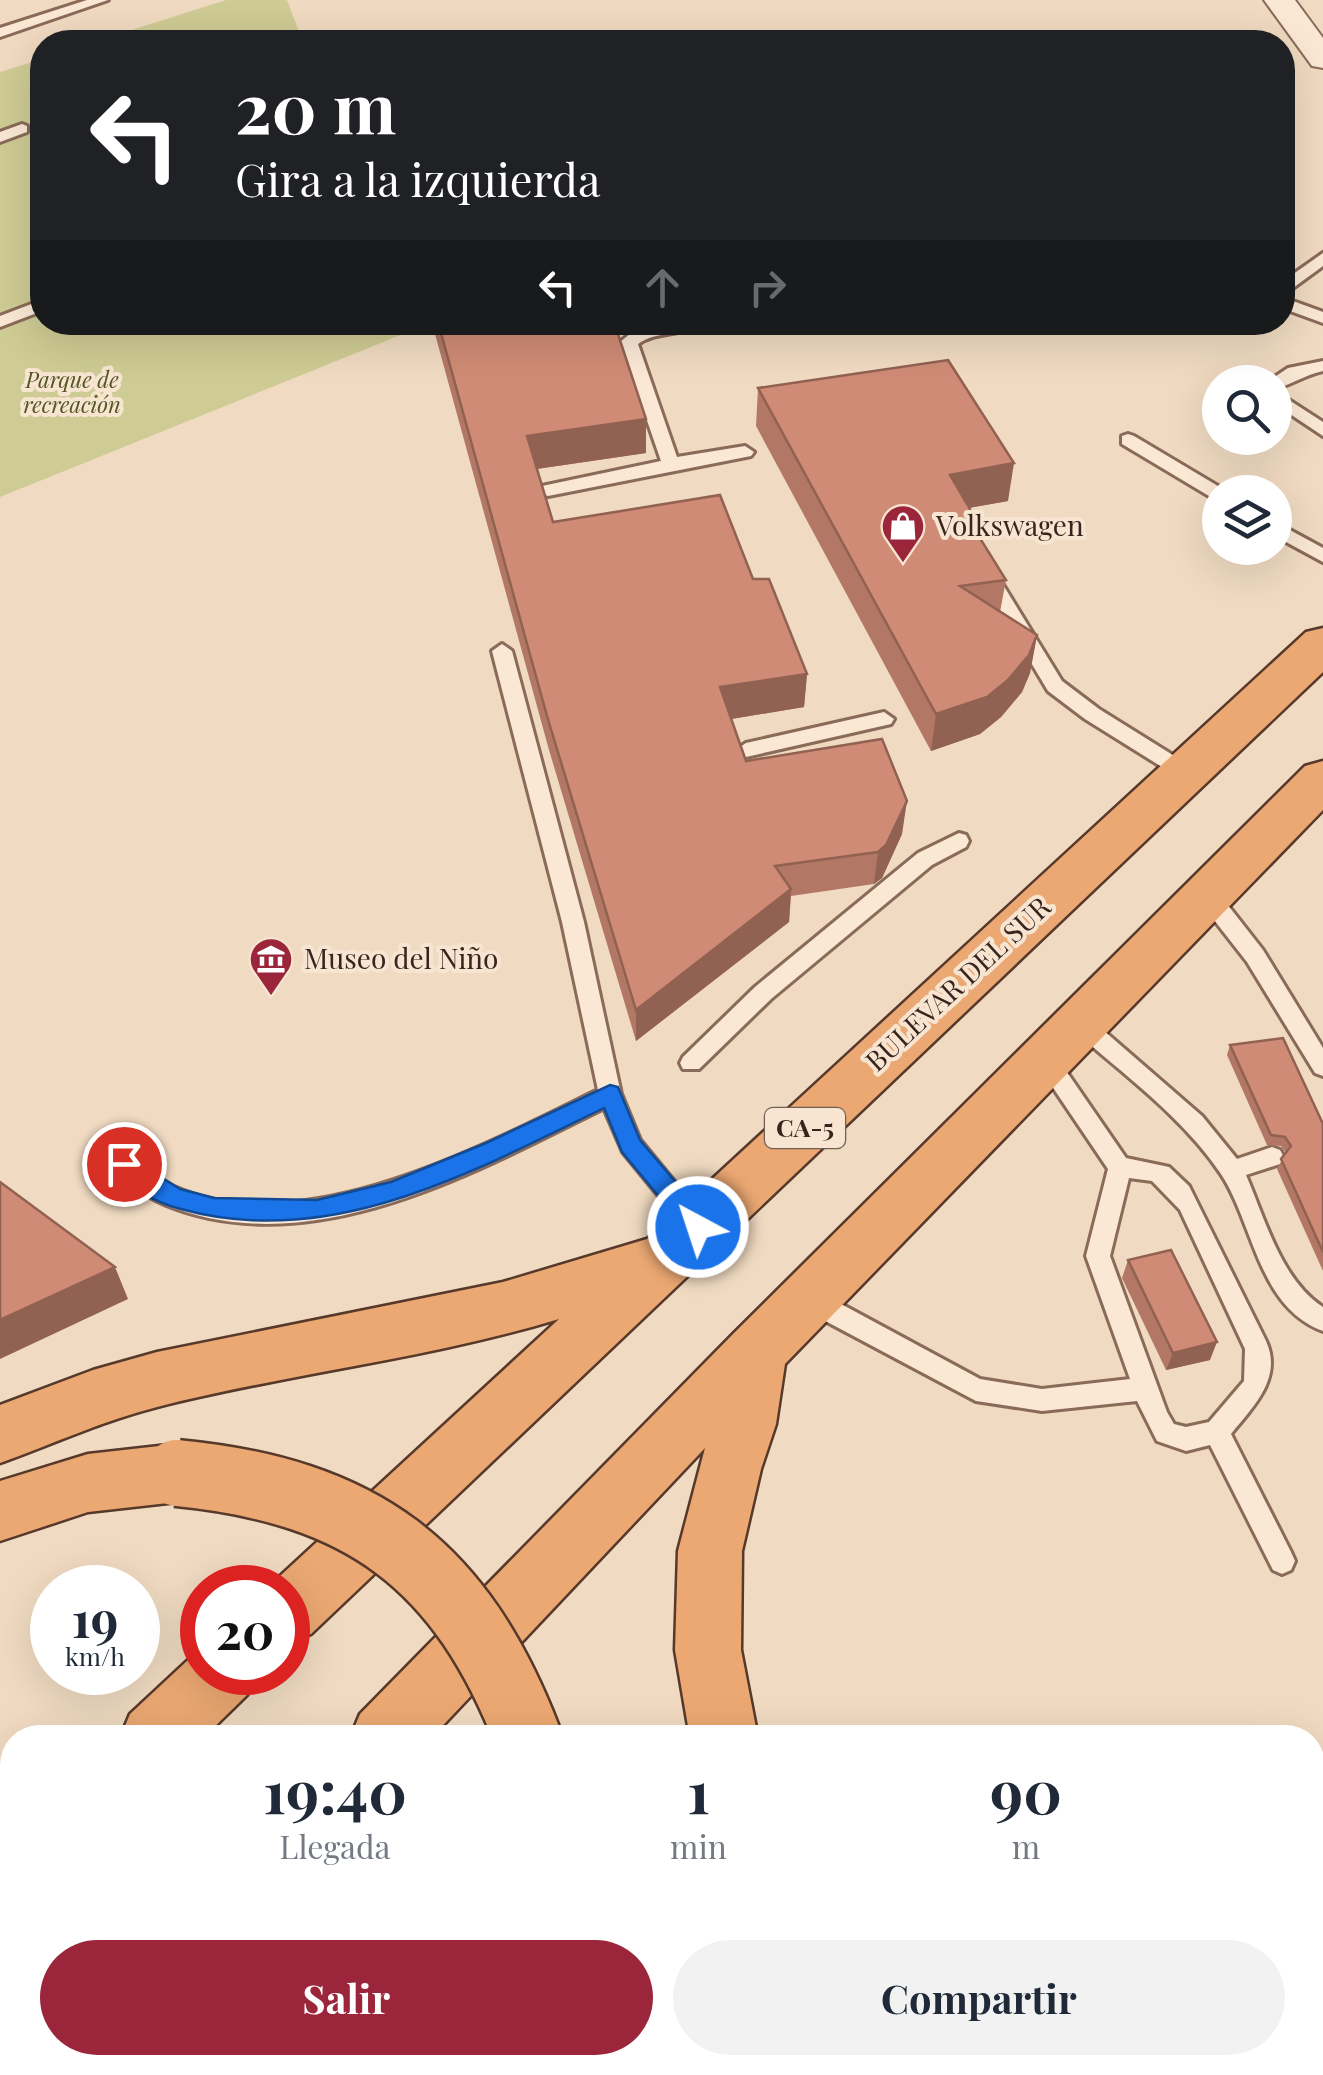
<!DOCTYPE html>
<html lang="es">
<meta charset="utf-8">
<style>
body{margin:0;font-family:"Playfair Display",serif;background:#f2f2f3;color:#1f2937;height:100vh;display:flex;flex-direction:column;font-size:38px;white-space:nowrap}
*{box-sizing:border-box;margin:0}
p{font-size:32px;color:#747a83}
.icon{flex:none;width:55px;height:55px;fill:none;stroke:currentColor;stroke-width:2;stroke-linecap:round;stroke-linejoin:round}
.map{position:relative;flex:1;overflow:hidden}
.sheet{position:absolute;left:0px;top:1725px;width:1325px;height:350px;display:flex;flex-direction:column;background:#fff;border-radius:40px 40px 0 0;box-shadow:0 10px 40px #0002}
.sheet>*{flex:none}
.banner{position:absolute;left:30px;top:30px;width:1265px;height:305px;border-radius:40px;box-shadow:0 10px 40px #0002;background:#202124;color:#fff;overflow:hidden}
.tools{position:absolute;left:1202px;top:365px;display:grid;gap:20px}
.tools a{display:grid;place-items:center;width:90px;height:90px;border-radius:50%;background:#fff;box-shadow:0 10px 40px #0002;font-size:50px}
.speed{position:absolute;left:30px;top:1565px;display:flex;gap:20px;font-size:50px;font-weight:700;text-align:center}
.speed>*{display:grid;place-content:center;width:130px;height:130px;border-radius:50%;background:#fff;box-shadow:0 10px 40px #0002;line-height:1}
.speed small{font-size:25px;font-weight:400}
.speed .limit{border:15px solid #d22;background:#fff;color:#111}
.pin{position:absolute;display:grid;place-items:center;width:85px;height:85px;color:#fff;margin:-42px;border:5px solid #fff;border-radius:50%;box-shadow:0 2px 10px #0007}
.me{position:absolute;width:110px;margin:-55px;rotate:320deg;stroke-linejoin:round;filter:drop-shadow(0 0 8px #0008)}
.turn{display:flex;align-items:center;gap:35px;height:210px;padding:0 40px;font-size:45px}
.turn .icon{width:130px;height:130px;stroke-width:2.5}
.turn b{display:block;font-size:70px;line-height:85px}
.lanes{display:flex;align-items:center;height:95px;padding:0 40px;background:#0003;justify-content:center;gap:50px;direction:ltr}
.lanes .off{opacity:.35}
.eta{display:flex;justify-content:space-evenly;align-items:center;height:170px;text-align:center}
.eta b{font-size:60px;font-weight:700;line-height:70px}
.cta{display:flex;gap:20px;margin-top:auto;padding:20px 40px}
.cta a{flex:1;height:115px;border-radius:60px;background:#9b263b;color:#fff;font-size:40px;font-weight:700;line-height:115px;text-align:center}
.cta a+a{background:#f2f2f3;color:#1f2937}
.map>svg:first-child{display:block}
.green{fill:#cecb94}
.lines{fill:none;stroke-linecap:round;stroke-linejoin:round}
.service-casing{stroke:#8a6a58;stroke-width:6}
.minor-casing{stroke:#8a6a58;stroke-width:4}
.trunk-casing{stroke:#57392c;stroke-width:5}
.service{fill:#fae8d4;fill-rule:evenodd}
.minor{fill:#fae8d4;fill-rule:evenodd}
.trunk{fill:#eba872;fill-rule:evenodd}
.trunk-bridge-casing{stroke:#57392c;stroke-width:71;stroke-linecap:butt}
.trunk-bridge{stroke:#eba872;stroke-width:66}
.wall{fill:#b27865}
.shaded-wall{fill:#916152}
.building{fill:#cf8b75;stroke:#916152;stroke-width:2.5}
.route{fill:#1a73e8;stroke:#114b97;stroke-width:2.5}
.labels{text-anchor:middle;stroke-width:8;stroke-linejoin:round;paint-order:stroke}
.far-park-label{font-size:22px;font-style:italic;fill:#525622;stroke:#f7e5d1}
.shield{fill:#f7e5d1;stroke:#725f53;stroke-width:2.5}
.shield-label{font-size:25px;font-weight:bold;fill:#39251d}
.poi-label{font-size:28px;fill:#39251d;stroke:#f7e5d1;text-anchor:start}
.street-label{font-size:28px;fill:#39251d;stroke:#f7e5d1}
</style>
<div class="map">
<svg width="1323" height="2075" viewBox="0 0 1323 2075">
<rect width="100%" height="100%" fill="#f0dac1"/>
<!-- green -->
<g class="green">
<path d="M 226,0 L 287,0 L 303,42 L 94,42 Z"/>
<path d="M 42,59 L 42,322 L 405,323 L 408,332 L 0,497 L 0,72 Z"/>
</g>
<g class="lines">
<!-- service casing -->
<g class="service-casing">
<g id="service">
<path d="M 87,0 L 108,0 L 0,37 L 0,28 Z"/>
<path d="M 22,124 L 27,126 L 27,132 L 0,142 L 0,132 Z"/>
<path d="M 1323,253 L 1323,266 L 1282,296 L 1282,282 Z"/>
<path d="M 1282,297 L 1323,312 L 1323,323 L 1282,308 Z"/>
<path d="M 42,300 L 42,311 L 0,327 L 0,316 Z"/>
<path d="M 673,322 L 696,325 C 680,336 656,331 638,344 L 677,457 L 745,446 L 754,452 L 751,456 L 548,496 L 542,494 L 542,486 L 661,461 L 620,342 L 636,329 Z"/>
<path d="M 1323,361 L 1323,371 C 1305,375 1292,384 1275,389 L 1275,382 L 1267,382 L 1288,368 Z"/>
<path d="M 1275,391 L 1323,422 L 1323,436 L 1275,404 Z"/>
<path d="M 1128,434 L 1134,436 L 1228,492 L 1220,492 L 1220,501 L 1214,499 L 1122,444 L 1122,436 Z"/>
<path d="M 1275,522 L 1323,548 L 1323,562 L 1275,536 Z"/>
<path d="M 987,568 L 994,570 L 1062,681 L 1099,709 L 1192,767 L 1195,772 L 1192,777 L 1178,777 L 1085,719 L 1048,691 L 978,574 Z"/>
<path d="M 502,644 L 512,651 L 584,922 L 621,1094 L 640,1140 L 706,1220 L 710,1227 L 706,1234 L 698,1237 L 690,1234 L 623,1152 L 604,1108 C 475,1172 310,1265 164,1204 C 138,1193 117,1172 97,1154 L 93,1147 L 97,1140 L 105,1137 L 113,1140 C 132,1157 151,1176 174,1187 C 302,1244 484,1146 598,1090 L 562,922 L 492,651 Z"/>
<path d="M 884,712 L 894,719 L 891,724 L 746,757 L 736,750 L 746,743 Z"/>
<path d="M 959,833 L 966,835 L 969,841 L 966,847 L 932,865 L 771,999 L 699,1069 L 683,1069 L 680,1063 L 683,1057 L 755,987 L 918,853 Z"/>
<path d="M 1208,888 L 1216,890 L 1263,950 L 1323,1048 L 1323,1076 L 1315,1073 L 1247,962 L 1200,902 L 1197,896 L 1200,890 Z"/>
<path d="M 1080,1014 L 1088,1017 L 1202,1116 L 1237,1159 L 1272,1147 L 1280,1150 L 1284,1157 L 1280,1164 L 1246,1175 C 1265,1219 1281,1280 1323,1307 L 1323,1331 C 1258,1307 1254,1224 1221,1174 C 1183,1117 1123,1074 1072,1029 L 1069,1023 L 1072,1017 Z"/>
<path d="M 1045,1049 L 1053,1052 L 1126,1158 L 1169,1167 L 1189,1186 L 1266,1341 C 1283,1378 1253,1407 1231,1434 L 1291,1552 L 1295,1561 L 1291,1570 L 1282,1574 L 1273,1570 L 1210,1445 L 1186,1451 L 1157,1441 L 1137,1401 L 1042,1411 L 976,1401 L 799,1307 L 796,1299 L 799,1291 L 808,1288 L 817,1291 L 980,1379 L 1042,1389 L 1130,1379 L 1086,1256 L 1108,1169 L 1037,1064 L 1034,1058 L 1037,1052 ZM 1129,1178 L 1152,1181 L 1180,1210 L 1245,1349 L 1244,1381 L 1209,1422 L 1186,1427 L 1174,1424 L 1167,1412 L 1110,1256 Z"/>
</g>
</g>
<!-- minor casing -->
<g class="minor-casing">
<path id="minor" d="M 1264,0 L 1295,0 L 1323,38 L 1323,68 L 1312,66 Z"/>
</g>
<!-- trunk casing -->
<g class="trunk-casing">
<g id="trunk">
<path d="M 1323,628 L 1323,672 L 311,1634 L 288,1643 L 288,1588 L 267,1588 L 559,1319 C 428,1359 290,1373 157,1407 C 102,1421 53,1444 0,1463 L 0,1405 L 93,1370 L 157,1352 L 503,1282 L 647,1239 L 1306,632 Z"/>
<path d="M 1323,761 L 1323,810 L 785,1364 L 776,1424 L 761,1469 L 742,1551 L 741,1650 L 758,1738 L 690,1738 L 675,1650 L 678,1551 L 705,1448 L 431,1738 L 350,1738 L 360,1714 L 734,1333 L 1305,766 Z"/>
<path d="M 177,1444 L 199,1452 L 209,1473 L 199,1494 L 177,1502 L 88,1512 L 0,1541 L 0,1481 L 88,1454 Z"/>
<path d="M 202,1647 L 202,1672 L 256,1672 L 247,1695 L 203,1738 L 120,1738 L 130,1714 Z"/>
<path d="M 12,1834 L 12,1912 L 0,1918 L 0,1839 Z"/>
<path d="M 27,2062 L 108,2062 L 103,2075 L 22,2075 Z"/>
<path d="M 478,2062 L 553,2062 L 548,2075 L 474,2075 Z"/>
<path d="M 566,2062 L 641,2062 L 645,2075 L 571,2075 Z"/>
<path d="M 776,2062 L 851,2062 L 855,2075 L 781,2075 Z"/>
</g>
</g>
<!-- service -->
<use href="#service" class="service"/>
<!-- minor -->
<use href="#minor" class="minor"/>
<!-- trunk -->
<use href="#trunk" class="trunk"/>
<!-- trunk-bridge casing -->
<g class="trunk-bridge-casing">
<path id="trunk-bridge" d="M 177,1473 C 362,1491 461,1564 528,1738"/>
</g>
<!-- trunk-bridge -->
<use href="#trunk-bridge" class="trunk-bridge"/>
</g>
<!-- wall -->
<g class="wall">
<path d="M 433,322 L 614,322 L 646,419 L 646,453 L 537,469 L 553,522 L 753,579 L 807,674 L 804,707 L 731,719 L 746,761 L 902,834 L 882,878 L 874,884 L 791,896 L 789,922 L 636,1041 L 549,750 L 435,334 Z"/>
<path d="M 758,388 L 1008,501 L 969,508 L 977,521 L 975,531 L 1006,580 L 1000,612 L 1037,635 L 1030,673 L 1022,692 L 1001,717 L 980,734 L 931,751 L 756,426 Z"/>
<path d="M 1230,1045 L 1323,1124 L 1323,1271 L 1277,1169 L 1286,1153 L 1281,1146 L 1267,1145 L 1227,1055 Z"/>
<path d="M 1128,1260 L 1210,1360 L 1166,1370 L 1122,1278 Z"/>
</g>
<!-- shaded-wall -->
<g class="shaded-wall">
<path d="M 646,419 L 646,453 L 529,470 L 527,436 Z"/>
<path d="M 1014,463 L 1008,501 L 945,512 L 950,475 Z"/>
<path d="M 1037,635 L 1030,673 L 1022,692 L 1001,717 L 980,734 L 931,751 L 936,714 Z"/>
<path d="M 807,674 L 804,707 L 719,721 L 720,687 Z"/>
<path d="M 907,801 L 902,834 L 882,878 L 874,884 L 878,852 Z"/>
<path d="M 791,889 L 789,922 L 636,1041 L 636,1010 Z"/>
<path d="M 115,1267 L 128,1299 L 0,1359 L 0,1320 Z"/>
<path d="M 1217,1342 L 1210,1360 L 1166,1370 L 1173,1353 Z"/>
</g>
<!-- building -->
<g class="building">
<path d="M 438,322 L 614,322 L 646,419 L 527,436 L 553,522 L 720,495 L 753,579 L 769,579 L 807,674 L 720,687 L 746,761 L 882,739 L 907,801 L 886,845 L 878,852 L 775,866 L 791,889 L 636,1010 L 547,716 Z"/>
<path d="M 948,360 L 1014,463 L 950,475 L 977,521 L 973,527 L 1006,580 L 960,586 L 1037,635 L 1029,655 L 1008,680 L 987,697 L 936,714 L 758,388 Z"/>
<path d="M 1283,1038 L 1323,1124 L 1323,1252 L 1281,1159 L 1291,1146 L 1285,1137 L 1271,1135 L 1230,1045 Z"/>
<path d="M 0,1182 L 115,1267 L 0,1320 Z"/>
<path d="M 1171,1250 L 1217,1342 L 1173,1353 L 1128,1260 Z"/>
</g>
<!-- route -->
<path class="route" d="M 610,1085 L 618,1087 L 640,1140 L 707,1219 L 710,1227 L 707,1234 L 698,1237 L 690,1234 L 622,1152 L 604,1108 C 472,1172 331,1251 181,1209 C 157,1203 124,1187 112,1164 L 116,1156 L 124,1154 L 180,1189 L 214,1198 L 317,1200 L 391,1182 L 486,1143 Z"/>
<!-- icons -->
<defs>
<g id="shop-pin" transform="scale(2.25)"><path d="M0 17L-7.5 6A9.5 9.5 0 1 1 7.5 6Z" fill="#9b263b" stroke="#f7e5d1"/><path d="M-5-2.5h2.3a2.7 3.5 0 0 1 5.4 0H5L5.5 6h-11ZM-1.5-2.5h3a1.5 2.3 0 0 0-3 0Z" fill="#fff"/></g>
<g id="museum-pin" transform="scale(2.25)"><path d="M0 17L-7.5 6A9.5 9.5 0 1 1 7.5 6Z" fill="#9b263b" stroke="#f7e5d1"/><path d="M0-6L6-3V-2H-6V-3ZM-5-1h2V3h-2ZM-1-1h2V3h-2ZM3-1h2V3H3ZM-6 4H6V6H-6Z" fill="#fff"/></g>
</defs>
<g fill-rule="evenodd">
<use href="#shop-pin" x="903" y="526"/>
<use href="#museum-pin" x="271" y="959"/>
</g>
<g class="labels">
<!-- far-park labels -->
<g class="far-park-label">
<text x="72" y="388">Parque de<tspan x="72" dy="25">recreación</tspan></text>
</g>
<!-- shield labels -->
<rect class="shield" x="765" y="1108" width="80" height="40" rx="8"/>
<g class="shield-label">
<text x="805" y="1137">CA-5</text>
</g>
<!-- poi labels -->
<g class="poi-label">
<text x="936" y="536">Volkswagen</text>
<text x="304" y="969">Museo del Niño</text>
</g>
<!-- street labels -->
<g class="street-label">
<text transform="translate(958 984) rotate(-43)" y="10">BULEVAR DEL SUR</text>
</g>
</g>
</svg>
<div class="tools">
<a><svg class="icon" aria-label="search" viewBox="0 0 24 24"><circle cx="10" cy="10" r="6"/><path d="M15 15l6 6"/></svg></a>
<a><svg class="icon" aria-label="layers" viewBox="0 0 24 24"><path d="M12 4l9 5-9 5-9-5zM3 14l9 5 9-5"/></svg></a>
</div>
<div class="speed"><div>19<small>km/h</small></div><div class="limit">20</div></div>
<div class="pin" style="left:124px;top:1164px;background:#d93025"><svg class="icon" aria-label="arrive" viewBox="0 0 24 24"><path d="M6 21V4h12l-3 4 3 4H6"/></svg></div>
<svg class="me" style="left:698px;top:1227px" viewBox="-20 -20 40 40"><circle r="17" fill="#1a73e8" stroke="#fff" stroke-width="3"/><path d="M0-11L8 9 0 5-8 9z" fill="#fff"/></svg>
<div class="banner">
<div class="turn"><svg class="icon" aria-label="left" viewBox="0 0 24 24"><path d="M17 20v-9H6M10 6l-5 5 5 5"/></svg><div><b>20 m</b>Gira a la izquierda</div></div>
<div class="lanes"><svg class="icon" aria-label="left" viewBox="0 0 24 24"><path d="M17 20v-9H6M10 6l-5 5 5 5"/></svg><svg class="icon off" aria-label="ahead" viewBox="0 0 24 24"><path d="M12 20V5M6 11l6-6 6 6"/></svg><svg class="icon off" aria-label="right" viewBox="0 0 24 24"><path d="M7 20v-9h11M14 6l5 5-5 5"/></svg></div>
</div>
<section class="sheet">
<div class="eta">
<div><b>19:40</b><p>Llegada</p></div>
<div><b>1</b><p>min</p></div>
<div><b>90</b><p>m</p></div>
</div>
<div class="cta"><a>Salir</a><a>Compartir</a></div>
</section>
</div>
